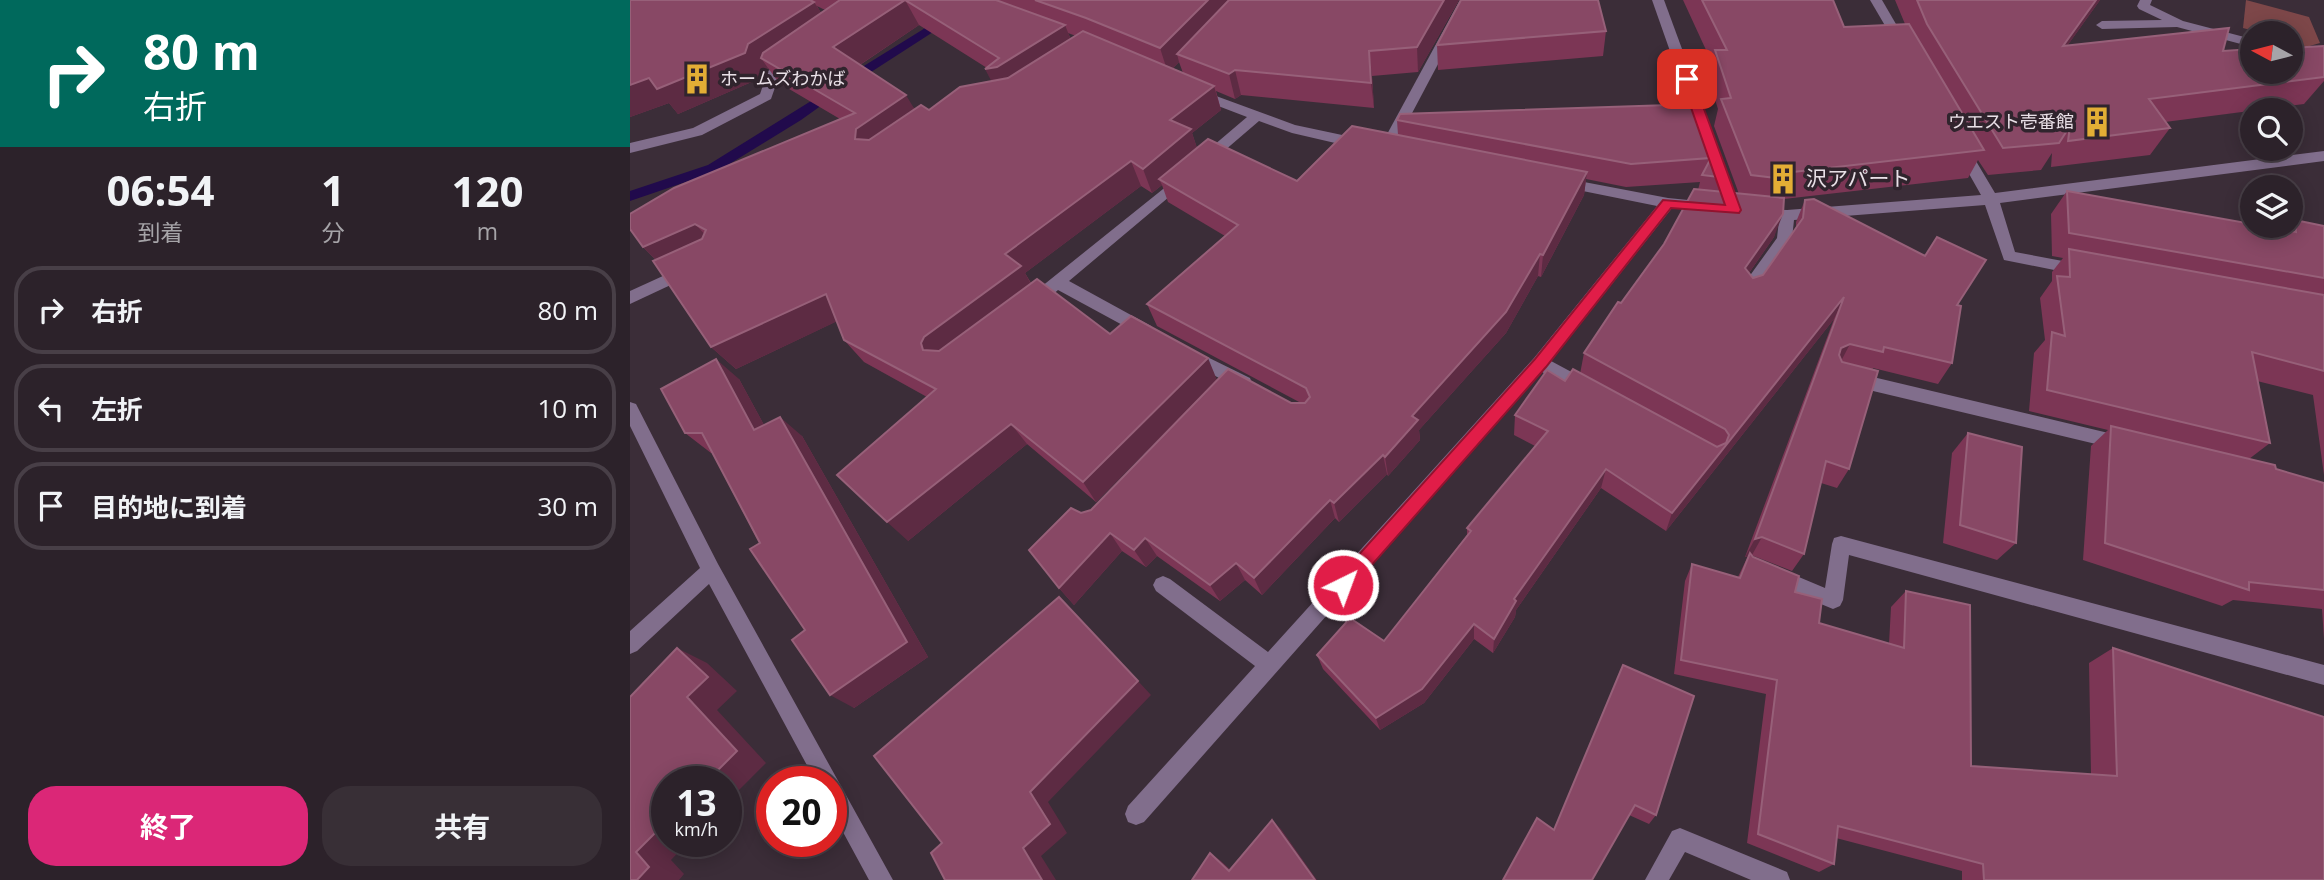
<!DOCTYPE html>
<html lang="ja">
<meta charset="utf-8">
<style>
body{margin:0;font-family:"Open Sans","Noto Sans JP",sans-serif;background:#382f36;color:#f1f3f6;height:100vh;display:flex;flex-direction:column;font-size:26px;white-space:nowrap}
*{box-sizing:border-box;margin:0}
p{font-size:23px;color:#a6a4a8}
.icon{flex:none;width:38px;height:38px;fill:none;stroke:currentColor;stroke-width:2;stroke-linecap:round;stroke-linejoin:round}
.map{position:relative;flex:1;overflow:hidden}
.panel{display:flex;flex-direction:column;background:#2c222a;width:630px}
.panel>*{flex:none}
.top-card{background:#00695c;color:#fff;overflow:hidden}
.needle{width:46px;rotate:277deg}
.controls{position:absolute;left:1610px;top:21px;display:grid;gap:14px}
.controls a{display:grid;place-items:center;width:63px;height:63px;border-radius:50%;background:#2c222a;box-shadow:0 4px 18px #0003,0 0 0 2px #483f47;font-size:35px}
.speed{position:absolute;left:21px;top:766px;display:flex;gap:14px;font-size:35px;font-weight:700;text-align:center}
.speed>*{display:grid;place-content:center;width:91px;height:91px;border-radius:50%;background:#2c222a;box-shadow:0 4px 18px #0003,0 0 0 2px #483f47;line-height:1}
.speed small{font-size:18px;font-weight:400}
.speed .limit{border:10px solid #d22;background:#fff;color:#111}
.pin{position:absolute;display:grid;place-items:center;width:60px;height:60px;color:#fff;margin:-30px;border-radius:14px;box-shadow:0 4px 10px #0006}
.me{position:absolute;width:77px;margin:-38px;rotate:42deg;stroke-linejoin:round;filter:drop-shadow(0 0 5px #0008)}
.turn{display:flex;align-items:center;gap:24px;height:147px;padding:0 28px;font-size:32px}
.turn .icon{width:91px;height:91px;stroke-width:2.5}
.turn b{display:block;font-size:49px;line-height:60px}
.eta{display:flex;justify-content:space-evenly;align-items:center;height:119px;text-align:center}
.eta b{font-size:42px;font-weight:700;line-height:49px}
.cta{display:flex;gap:14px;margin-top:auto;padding:14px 28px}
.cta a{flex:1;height:80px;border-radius:28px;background:#db2777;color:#fff;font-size:28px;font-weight:700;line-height:80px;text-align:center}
.cta a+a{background:#382f36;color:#f1f3f6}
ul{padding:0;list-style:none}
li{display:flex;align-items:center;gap:21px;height:88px;margin:0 14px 10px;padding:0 14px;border:4px solid #483f47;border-radius:28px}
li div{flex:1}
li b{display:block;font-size:26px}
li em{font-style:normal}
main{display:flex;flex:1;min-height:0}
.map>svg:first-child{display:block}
.green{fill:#7d4749}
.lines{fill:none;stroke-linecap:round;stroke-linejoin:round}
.stream{fill:#210a4c;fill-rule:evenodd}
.minor{fill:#816e8c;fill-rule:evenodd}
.wall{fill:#7c3655;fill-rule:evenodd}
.shaded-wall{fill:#5d2b43}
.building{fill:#884865;stroke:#976079;stroke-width:2}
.route{fill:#e11d48;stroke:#92132f;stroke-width:2}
.labels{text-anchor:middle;stroke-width:7;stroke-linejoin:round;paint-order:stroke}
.far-poi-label{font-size:18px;fill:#e9e0e7;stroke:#30242d;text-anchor:start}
.poi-label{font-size:21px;fill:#e9e0e7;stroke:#30242d;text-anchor:start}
</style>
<main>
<section class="panel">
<div class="top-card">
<div class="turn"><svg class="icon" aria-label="right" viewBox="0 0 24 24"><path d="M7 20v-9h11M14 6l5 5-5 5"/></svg><div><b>80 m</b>右折</div></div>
</div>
<div class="eta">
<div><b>06:54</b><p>到着</p></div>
<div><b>1</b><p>分</p></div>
<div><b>120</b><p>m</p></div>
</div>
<ul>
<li><svg class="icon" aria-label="right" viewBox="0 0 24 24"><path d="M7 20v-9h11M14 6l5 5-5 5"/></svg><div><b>右折</b></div><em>80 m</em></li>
<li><svg class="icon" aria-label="left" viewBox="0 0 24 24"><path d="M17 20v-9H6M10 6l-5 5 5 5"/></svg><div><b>左折</b></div><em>10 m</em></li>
<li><svg class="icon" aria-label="arrive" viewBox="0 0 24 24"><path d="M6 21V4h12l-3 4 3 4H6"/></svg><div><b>目的地に到着</b></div><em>30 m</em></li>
</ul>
<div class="cta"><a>終了</a><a>共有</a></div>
</section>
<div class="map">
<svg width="1694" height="880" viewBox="0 0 1694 880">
<rect width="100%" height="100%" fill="#3b2d38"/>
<!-- green -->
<path class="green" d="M 1616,0 L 1679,17 L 1690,43 L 1676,47 L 1661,42 L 1661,33 L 1631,33 L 1613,28 Z"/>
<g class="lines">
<!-- stream -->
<g class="stream">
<path d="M 332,0 L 344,0 L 300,34 L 224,83 L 216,83 L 216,77 L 292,30 Z"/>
<path d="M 202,88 L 208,92 L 206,95 L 171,120 L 88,171 L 0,201 L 0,191 L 78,165 Z"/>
</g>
<!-- minor -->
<g class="minor">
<path d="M 830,0 L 842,0 L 763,149 L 756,154 L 751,152 L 749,149 Z"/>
<path d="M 1022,0 L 1034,0 L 1080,125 L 1078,128 L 1073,129 L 1066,125 Z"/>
<path d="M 1240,0 L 1252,0 L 1277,43 L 1275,46 L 1267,46 Z"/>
<path d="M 1510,0 L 1522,0 L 1520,5 L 1553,21 L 1622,39 L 1622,47 L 1547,27 L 1472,29 L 1466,25 L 1472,21 L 1532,20 L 1509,9 L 1507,6 Z"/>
<path d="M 162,57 L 168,61 L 149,76 L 141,99 L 72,135 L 0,153 L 0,143 L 63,128 L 130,94 L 138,71 Z"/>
<path d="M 567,89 L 665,125 L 731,139 L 738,144 L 731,149 L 662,133 L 629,121 L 580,163 L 570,163 L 570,157 L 617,117 L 562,96 L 562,90 Z"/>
<path d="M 1332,144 L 1337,146 L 1365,193 L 1694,151 L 1694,161 L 1370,203 L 1385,252 L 1454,265 L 1457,269 L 1454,273 L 1449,275 L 1374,260 L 1355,205 L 1164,220 L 1162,239 L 1123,296 L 1111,296 L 1109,292 L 1111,288 L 1147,238 L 1149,220 L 1126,217 L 1124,213 L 1126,209 L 1157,210 L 1351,195 L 1325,149 Z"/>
<path d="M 553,173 L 560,178 L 558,181 L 439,281 L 521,326 L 523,330 L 521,334 L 509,334 L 428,290 L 408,307 L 396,307 L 394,303 L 396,299 Z"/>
<path d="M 933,178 L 1038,198 L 1078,202 L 1085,207 L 1078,212 L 1042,208 L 921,361 L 962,383 L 964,388 L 962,393 L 950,393 L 912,372 L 514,822 L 506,825 L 498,822 L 495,814 L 498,806 L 625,666 L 526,591 L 523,585 L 526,579 L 533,576 L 540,579 L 638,652 L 904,358 L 1027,206 L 928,186 L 926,183 Z"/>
<path d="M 57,265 L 62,267 L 65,271 L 62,275 L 0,304 L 0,291 Z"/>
<path d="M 561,349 L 620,378 L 622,383 L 620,388 L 608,388 L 555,360 L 553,355 L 555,350 Z"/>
<path d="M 1222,372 L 1491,436 L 1497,438 L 1500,443 L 1497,448 L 1491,450 L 1222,386 L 1216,384 L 1214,379 L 1216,374 Z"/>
<path d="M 0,402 L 6,404 L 88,564 L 263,880 L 239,880 L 201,810 L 201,782 L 186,782 L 79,584 L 7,651 L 0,654 L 0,631 L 70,568 L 0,426 Z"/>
<path d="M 1211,536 L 1694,665 L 1694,685 L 1219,555 L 1213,600 L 1210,606 L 1203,609 L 1138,582 L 1135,576 L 1138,570 L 1145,567 L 1195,588 L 1202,544 L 1204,538 Z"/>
<path d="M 1050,828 L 1157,872 L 1160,880 L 1121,880 L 1055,852 L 1039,880 L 1015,880 L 1042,831 Z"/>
</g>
</g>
<!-- wall -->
<g class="wall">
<path d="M 0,0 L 829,0 L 788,72 L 742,76 L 744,108 L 611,95 L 605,99 L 586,91 L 591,110 L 562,133 L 567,148 L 667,181 L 768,135 L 767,120 L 1070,104 L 1097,178 L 1093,192 L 1109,194 L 1084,126 L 1088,109 L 1078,78 L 1082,63 L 1053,0 L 1203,0 L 1214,27 L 1275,24 L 1265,0 L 1470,0 L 1437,46 L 1593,51 L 1694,46 L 1694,81 L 1674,104 L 1535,122 L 1540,128 L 1520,155 L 1421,167 L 1422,153 L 1411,170 L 1358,175 L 1348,160 L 1338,178 L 1154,199 L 1144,237 L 1119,273 L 1123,278 L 1133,275 L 1166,229 L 1166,222 L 1175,200 L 1327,305 L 1322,363 L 1308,384 L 1243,368 L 1219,469 L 1207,488 L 1191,483 L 1174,554 L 1162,571 L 1121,555 L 1123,557 L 1165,592 L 1189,623 L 1259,644 L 1261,607 L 1276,591 L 1341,766 L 1461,774 L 1459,663 L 1483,648 L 1694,880 L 1332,880 L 1332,871 L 1206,838 L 1204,864 L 1189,872 L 1117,843 L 1136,694 L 1044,674 L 1055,581 L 1062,564 L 1108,577 L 1118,556 L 1115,557 L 1204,319 L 1036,531 L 971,488 L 886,610 L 885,617 L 863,653 L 844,639 L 794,703 L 750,730 L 693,669 L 687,655 L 754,641 L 837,535 L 837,528 L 905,446 L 884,435 L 885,415 L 935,381 L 950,374 L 954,353 L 991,303 L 1034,244 L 1068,190 L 1070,182 L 996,187 L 956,179 L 954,195 L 911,277 L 908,276 L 876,333 L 789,430 L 790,440 L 758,476 L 757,474 L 709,522 L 705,518 L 632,595 L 615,580 L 590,601 L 527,556 L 516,567 L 492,551 L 444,605 L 429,588 L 451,513 L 461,510 L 661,403 L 671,403 L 527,326 L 517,304 L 595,236 L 538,202 L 532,185 L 522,193 L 511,186 L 395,273 L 401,283 L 480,334 L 587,380 L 466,502 L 397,444 L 278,541 L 297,397 L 234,362 L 214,340 L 207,321 L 106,369 L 81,347 L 26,260 L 13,247 L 210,119 L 149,83 L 138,68 L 137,69 L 133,77 L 48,114 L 39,103 L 0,117 ZM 187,6 L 193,9 L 196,10 L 191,13 ZM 289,25 L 357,68 L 362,82 L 299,110 L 285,109 L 230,65 ZM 438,33 L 446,36 L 441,39 ZM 549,62 L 553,73 L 543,68 Z"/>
<path d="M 976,31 L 973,56 L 808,70 L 807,45 Z"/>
<path d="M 1437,191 L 1654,230 L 1659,226 L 1661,226 L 1661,224 L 1665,220 L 1694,226 L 1694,475 L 1683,395 L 1627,381 L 1640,443 L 1619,459 L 1646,469 L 1694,483 L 1694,639 L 1692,609 L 1603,600 L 1592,606 L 1453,560 L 1461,446 L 1478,430 L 1399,411 L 1404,353 L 1415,340 L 1410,298 L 1422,281 L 1422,272 L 1433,258 L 1422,256 L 1421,214 Z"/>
<path d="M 109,379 L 134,425 L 172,436 L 298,657 L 224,708 L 175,630 L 82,453 L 81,453 L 55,433 Z"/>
<path d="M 1338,433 L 1386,543 L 1367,560 L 1313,543 L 1322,453 Z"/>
<path d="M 993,665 L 1026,815 L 1019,824 L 999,815 L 924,830 Z"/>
</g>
<!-- shaded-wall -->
<g class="shaded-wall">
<path d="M 275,0 L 289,25 L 219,72 L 203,47 Z"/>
<path d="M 578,0 L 608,0 L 547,54 L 549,62 L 538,73 L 530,48 Z"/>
<path d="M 814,0 L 829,0 L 788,72 L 787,47 Z"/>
<path d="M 1466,0 L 1470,0 L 1417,74 L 1433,46 Z"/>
<path d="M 184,2 L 200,26 L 131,58 L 138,68 L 137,69 L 133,77 L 48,114 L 39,103 L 0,117 L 0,85 L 118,44 Z"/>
<path d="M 435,25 L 445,50 L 368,94 L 355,69 Z"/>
<path d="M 739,51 L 742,76 L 744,108 L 741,83 Z"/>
<path d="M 605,70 L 611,95 L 605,99 L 599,74 Z"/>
<path d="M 584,86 L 591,110 L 562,133 L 569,154 L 529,179 L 532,185 L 522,193 L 513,169 L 540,120 Z"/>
<path d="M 276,95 L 291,120 L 242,154 L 225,139 L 226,129 Z"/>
<path d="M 501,161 L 511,186 L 395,273 L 404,290 L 311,372 L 293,350 L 291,343 L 294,337 L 375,254 Z"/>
<path d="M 957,172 L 954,195 L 911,277 L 913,255 Z"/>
<path d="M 1153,214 L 1144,237 L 1107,290 L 1115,268 Z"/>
<path d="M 65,224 L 88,248 L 38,271 L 13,247 Z"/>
<path d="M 910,254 L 908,276 L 876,333 L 789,430 L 790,440 L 758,476 L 755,457 L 782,416 Z"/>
<path d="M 196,294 L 216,317 L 106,369 L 81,347 Z"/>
<path d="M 1214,297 L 1204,319 L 1036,531 L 1042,513 Z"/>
<path d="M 1220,344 L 1209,365 L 1200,369 L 1211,348 Z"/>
<path d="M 578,358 L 587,380 L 466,502 L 453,482 Z"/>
<path d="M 86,359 L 109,379 L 147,449 L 124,430 Z"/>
<path d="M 150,417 L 172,436 L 298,657 L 224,708 L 200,695 Z"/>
<path d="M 381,424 L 397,444 L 278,541 L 257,522 Z"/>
<path d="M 753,455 L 757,474 L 709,522 L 704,503 Z"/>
<path d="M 976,469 L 971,488 L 886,610 L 885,617 L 863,653 L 864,639 L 884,599 Z"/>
<path d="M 700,500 L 705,518 L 632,595 L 624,578 Z"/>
<path d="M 480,533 L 492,551 L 444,605 L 429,588 Z"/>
<path d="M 1132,537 L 1122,555 L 1115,557 L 1125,539 Z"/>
<path d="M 515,538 L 527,556 L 516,567 L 504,550 Z"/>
<path d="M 606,563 L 615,580 L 590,601 L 580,585 Z"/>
<path d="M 844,624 L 844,639 L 794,703 L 750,730 L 746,718 Z"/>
<path d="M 47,648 L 77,663 L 107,691 L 87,710 L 136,763 L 96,803 L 96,782 L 76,782 Z"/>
<path d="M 508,681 L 521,695 L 418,802 L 437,833 L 411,856 L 426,880 L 412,880 L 393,848 L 400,792 Z"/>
<path d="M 642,820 L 651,829 L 687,880 L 685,880 Z"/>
<path d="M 37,821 L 37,842 L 58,842 L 41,860 L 54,874 L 49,880 L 7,880 L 6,852 Z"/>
<path d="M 580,853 L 591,861 L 610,878 L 599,871 Z"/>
</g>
<!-- building -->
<g class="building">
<path d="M 0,0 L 180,0 L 184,2 L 118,44 L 115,53 L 27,89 L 19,78 L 0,85 Z"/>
<path d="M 210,0 L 275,0 L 203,47 L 276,95 L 226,129 L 225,139 L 239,140 L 291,105 L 299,110 L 330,87 L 378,78 L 453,31 L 584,86 L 540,120 L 561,129 L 513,169 L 501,161 L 375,254 L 391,266 L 294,337 L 291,343 L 293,350 L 309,351 L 407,279 L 480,334 L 501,316 L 578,358 L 453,482 L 381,424 L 257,522 L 207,475 L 306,389 L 214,340 L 196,294 L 81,347 L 23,261 L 72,239 L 76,230 L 65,224 L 13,247 L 0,229 L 0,214 L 44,188 L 225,113 L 131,58 L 133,53 Z"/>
<path d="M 275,0 L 366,0 L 435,25 L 367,67 L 355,69 L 369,58 Z"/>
<path d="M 405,0 L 578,0 L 530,48 L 456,18 Z"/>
<path d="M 599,0 L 814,0 L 787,47 L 739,51 L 741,83 L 605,70 L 599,74 L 547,54 Z"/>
<path d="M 831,0 L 968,0 L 976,31 L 807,45 Z"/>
<path d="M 1072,0 L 1203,0 L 1214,27 L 1279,24 L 1354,150 L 1146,174 L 1155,179 L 1121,175 L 1091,99 L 1101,98 L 1085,50 L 1097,50 Z"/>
<path d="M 1287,0 L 1466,0 L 1433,46 L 1599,28 L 1593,51 L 1622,49 L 1622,72 L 1661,72 L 1661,48 L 1694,46 L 1694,77 L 1519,99 L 1540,128 L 1438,141 L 1440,126 L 1429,143 L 1373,148 L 1297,24 Z"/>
<path d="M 1070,104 L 1097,178 L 1072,175 L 1081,158 L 1001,164 L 767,120 L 770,114 Z"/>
<path d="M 722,126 L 957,172 L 913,255 L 910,254 L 876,312 L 782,416 L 788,420 L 755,457 L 753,455 L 704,503 L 700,500 L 624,578 L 606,563 L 580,585 L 515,538 L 504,550 L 480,533 L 429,588 L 399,550 L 441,508 L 451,513 L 461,510 L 598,369 L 661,403 L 675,403 L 680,397 L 676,388 L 517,304 L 608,225 L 529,179 L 578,139 L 667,181 Z"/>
<path d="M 1064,189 L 1154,198 L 1153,214 L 1115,268 L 1123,278 L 1133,275 L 1173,218 L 1175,200 L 1184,199 L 1295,256 L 1307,237 L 1356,260 L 1327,305 L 1331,306 L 1322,363 L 1254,347 L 1253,352 L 1220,344 L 1211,348 L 1209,355 L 1212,362 L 1248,371 L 1219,469 L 1196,461 L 1174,554 L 1132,537 L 1125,539 L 1214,297 L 1042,513 L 976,469 L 884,599 L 886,601 L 864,639 L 844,624 L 792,689 L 746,718 L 687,655 L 720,618 L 754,641 L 841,531 L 837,528 L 918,431 L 885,415 L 917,370 L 935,381 L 943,369 L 1087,447 L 1096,443 L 1099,435 L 1095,429 L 954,353 L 988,302 L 991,303 L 1034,244 Z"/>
<path d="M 1437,191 L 1622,224 L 1622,226 L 1631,226 L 1666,232 L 1665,220 L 1694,226 L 1694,278 L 1439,233 Z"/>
<path d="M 1439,249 L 1694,295 L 1694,371 L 1622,352 L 1640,443 L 1417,390 L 1422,332 L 1435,336 L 1427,276 L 1440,277 Z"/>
<path d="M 86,359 L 124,430 L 150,417 L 277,642 L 200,695 L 162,640 L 175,630 L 120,549 L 130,543 L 72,433 L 55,433 L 31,389 Z"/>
<path d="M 1481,426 L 1645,465 L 1646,469 L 1694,483 L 1694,590 L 1619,582 L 1619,590 L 1475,543 Z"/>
<path d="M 1338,433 L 1392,447 L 1386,543 L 1330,525 Z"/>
<path d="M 1120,553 L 1123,557 L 1169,576 L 1165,592 L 1192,599 L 1189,623 L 1274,648 L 1276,591 L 1340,605 L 1341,766 L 1487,776 L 1483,648 L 1694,717 L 1694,880 L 1354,880 L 1353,864 L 1208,826 L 1204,864 L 1128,834 L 1147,680 L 1051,660 L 1062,564 L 1110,578 Z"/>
<path d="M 429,597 L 508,681 L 400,792 L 420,824 L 393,848 L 412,880 L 315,880 L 301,853 L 312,843 L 244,756 Z"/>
<path d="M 47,648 L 78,677 L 57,697 L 107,751 L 76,782 L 37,782 L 37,821 L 6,852 L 19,867 L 7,880 L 0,880 L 0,697 Z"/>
<path d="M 993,665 L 1064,696 L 1026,815 L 1005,805 L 962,880 L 873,880 L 907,818 L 924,830 Z"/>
<path d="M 642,820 L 685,880 L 562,880 L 580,853 L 599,871 Z"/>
</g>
<!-- route -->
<path class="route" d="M 1057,75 L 1063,79 L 1111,210 L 1109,213 L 1041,208 L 916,367 L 719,591 L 713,593 L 706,591 L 704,585 L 706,580 L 905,359 L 1033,200 L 1095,205 L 1051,79 Z"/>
<!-- icons -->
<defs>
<g id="building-bare" transform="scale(2.415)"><path d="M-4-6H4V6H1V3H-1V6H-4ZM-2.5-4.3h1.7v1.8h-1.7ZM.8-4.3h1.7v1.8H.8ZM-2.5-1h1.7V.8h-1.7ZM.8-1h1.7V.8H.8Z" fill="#e3ae35" stroke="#30242d" stroke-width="2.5" paint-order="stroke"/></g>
</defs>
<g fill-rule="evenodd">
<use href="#building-bare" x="67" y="79"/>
<use href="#building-bare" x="1467" y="122"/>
<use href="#building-bare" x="1153" y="179"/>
</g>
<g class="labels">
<!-- far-poi labels -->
<g class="far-poi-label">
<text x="90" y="85">ホームズわかば</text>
<text x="1444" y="128" text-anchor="end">ウエスト壱番館</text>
</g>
<!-- poi labels -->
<g class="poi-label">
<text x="1176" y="186">沢アパート</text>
</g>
</g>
</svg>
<div class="controls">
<a><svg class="needle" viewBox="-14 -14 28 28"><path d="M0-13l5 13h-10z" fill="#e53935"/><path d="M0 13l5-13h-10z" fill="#a6a4a8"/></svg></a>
<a><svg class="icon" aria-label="search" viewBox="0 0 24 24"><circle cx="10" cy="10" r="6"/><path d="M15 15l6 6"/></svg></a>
<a><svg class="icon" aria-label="layers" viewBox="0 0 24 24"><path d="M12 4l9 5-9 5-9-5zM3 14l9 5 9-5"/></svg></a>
</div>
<div class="speed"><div>13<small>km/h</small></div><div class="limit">20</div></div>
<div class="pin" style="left:1057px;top:79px;background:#d93025"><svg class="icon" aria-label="arrive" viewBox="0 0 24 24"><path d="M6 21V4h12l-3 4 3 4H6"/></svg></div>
<svg class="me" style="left:713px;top:585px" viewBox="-20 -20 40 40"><circle r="17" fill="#e11d48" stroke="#fff" stroke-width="3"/><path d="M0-11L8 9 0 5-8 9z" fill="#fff"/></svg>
</div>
</main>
